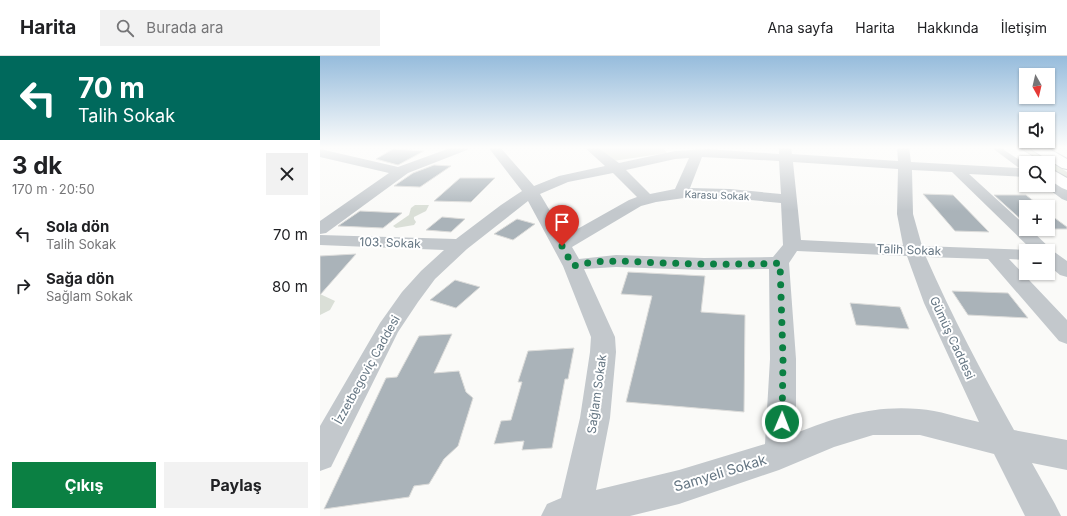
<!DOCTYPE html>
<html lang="tr">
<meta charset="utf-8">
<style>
body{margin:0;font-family:Inter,sans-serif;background:#f2f2f2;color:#202124;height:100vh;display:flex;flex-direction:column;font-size:15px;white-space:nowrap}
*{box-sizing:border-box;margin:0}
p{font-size:13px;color:#757577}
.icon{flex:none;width:22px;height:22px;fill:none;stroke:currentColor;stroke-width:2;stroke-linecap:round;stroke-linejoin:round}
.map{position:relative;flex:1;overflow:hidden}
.details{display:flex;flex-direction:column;background:#fff;width:320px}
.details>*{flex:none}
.banner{background:#00695c;color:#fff;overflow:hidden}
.needle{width:26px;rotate:172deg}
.fabs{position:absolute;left:699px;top:12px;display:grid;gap:8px}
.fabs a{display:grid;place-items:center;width:36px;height:36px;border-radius:0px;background:#fff;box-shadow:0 1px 3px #0004;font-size:20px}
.pin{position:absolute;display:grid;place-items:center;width:34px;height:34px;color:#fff;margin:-41px -17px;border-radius:50% 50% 50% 0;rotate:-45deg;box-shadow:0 0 4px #0007}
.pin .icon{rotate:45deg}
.me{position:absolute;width:44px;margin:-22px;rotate:1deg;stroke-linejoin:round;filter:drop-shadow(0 0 3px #0008)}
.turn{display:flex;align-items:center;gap:14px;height:84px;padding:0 12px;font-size:18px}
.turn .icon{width:52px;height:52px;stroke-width:2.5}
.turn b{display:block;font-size:28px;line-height:34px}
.round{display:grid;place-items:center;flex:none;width:42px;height:42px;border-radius:0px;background:#f2f2f2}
.overview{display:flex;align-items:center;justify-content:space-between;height:68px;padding:0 12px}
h1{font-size:24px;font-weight:700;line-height:30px}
.primary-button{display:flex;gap:8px;margin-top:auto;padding:8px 12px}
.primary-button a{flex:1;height:46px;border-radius:0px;background:#0b8043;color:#fff;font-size:16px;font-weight:700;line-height:46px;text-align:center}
.primary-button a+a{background:#f2f2f2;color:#202124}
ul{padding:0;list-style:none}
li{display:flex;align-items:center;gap:12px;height:52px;padding:0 12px}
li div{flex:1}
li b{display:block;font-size:15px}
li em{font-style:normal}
header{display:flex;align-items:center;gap:24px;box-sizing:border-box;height:56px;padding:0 20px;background:#fff;border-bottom:1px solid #e0e0e0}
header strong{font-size:19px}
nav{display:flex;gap:22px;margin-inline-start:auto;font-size:14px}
.search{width:280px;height:36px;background:#f2f2f2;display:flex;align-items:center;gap:10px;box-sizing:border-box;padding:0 14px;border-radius:0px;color:#757577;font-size:15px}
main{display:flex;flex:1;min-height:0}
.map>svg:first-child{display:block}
.green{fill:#dadfd7}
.building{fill:#aab3b9;stroke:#dcdcda}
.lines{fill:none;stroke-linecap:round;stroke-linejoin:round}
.major-casing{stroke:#b5babe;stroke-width:2}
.minor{fill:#c3c8cc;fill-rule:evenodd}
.major{fill:#fff;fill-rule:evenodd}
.route{stroke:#0b8043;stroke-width:7;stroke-dasharray:0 12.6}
.labels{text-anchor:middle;stroke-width:4;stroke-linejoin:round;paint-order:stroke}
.far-street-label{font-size:10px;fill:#657683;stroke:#fff}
.street-label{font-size:12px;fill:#657683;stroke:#fff}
.near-street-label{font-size:14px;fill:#657683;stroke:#fff}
</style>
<header>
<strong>Harita</strong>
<div class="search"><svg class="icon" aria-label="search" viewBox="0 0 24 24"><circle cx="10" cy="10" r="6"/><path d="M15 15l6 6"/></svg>Burada ara</div>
<nav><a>Ana sayfa</a><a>Harita</a><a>Hakkında</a><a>İletişim</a></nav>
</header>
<main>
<section class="details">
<div class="banner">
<div class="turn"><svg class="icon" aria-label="left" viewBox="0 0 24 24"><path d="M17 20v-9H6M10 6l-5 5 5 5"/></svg><div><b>70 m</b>Talih Sokak</div></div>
</div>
<div class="overview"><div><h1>3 dk</h1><p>170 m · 20:50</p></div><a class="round"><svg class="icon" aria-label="close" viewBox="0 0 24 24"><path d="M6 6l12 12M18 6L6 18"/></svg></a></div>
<ul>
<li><svg class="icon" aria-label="left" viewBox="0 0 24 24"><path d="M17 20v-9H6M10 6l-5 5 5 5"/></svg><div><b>Sola dön</b><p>Talih Sokak</p></div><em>70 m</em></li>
<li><svg class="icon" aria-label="right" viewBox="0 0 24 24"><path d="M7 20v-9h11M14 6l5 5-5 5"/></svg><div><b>Sağa dön</b><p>Sağlam Sokak</p></div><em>80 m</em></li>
</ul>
<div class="primary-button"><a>Çıkış</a><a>Paylaş</a></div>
</section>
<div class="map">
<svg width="747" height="460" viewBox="0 0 747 460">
<rect width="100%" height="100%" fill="#fafaf8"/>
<!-- green -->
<g class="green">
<path d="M 276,91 L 342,91 L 347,97 L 293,105 Z"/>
<path d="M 699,91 L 708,91 L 747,116 L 747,122 L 728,110 L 728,107 L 724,107 Z"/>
<path d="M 95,149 L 109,149 L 106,155 L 94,161 L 94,163 L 96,166 L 94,169 L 76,172 L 73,170 L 89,159 L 91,152 Z"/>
<path d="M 0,238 L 15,245 L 10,254 L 0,259 Z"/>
</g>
<!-- building -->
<g class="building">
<path d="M 73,93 L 104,95 L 78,109 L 56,103 Z"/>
<path d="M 114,109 L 131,110 L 100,131 L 74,130 L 93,117 Z"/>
<path d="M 140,122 L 175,122 L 151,146 L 114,145 Z"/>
<path d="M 603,138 L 633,139 L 669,176 L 635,175 Z"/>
<path d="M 674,139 L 706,139 L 721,151 L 706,151 L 706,168 Z"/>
<path d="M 40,155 L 82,157 L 63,172 L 18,170 Z"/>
<path d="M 728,157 L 747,171 L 747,173 L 728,173 Z"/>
<path d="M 122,161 L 145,163 L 131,176 L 106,174 Z"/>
<path d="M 197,163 L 215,168 L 193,184 L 174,178 Z"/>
<path d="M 36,198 L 0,239 L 0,200 Z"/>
<path d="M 308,216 L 385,220 L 381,256 L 425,259 L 424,356 L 306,346 L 332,240 L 301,238 Z"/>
<path d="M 135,224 L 160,231 L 136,252 L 110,244 Z"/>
<path d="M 632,235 L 688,237 L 708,262 L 648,259 Z"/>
<path d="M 530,247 L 580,251 L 589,273 L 536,269 Z"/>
<path d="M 132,278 L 114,317 L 139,315 L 146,336 L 153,342 L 138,390 L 124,403 L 109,428 L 94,430 L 89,441 L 4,453 L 66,322 L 77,321 L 99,280 Z"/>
<path d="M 254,292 L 248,323 L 245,323 L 232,392 L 202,394 L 204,385 L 174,388 L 181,365 L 191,364 L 202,326 L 198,326 L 208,295 Z"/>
</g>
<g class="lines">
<!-- major casing -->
<g class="major-casing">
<g id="major">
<path d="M 683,91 L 697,91 L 719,104 L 721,107 L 706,108 L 684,94 Z"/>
<path d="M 711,91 L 726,91 L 747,103 L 747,113 L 742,112 L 712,94 Z"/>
<path d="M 728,113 L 733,114 L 747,122 L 747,134 L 742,132 L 728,123 Z"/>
</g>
</g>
<!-- minor -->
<g class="minor">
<path d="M 133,91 L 149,91 L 147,94 L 88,117 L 6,177 L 0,178 L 0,165 L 69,117 L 0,101 L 0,93 L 78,111 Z"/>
<path d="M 168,91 L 180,91 L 214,130 L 239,120 L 285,110 L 264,91 L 277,91 L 299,107 L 355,95 L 388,93 L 459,98 L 459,91 L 471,91 L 472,98 L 578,105 L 577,91 L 589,91 L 591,106 L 699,112 L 671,91 L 685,91 L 709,107 L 706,107 L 706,121 L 649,118 L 706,170 L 706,173 L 710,173 L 733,195 L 747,205 L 747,221 L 740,219 L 728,209 L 728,195 L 706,195 L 706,204 L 689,203 L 747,264 L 747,288 L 739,285 L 668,203 L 606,201 C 632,260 662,317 694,374 L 747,384 L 747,414 L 712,407 L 735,448 L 741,460 L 705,460 L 674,398 L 600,379 L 553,379 L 514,391 L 459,414 L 359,448 L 310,460 L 221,460 L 227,448 L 241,442 L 260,362 L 270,296 L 271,281 L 243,210 L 208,145 L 147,193 L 115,223 L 98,246 L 78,276 L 11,411 L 0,415 L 0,370 L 60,267 L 82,236 L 101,215 L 124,194 L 0,189 L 0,179 L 136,183 L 181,149 L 202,135 ZM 382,101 L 459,105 L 461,138 L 410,133 L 370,132 ZM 369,102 L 355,133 L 330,138 L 306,114 L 355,103 ZM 473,106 L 578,113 L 577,158 L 583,189 L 481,184 ZM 592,114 L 632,116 L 712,194 L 602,190 L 593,158 ZM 293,117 L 317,141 L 309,144 L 245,180 L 220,138 L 248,126 ZM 371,141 L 410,142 L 461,147 L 463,189 L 453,201 L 384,202 L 296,199 L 259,203 L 252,191 L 321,150 L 336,146 ZM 477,195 L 587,200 L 604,247 L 659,366 C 639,362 619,354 599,353 C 552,349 518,361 476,377 L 476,303 L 469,207 ZM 296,211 L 384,214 L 449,213 L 450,303 L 445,388 L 359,414 L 276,434 L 290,362 L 296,296 L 295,281 L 264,213 Z"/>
<path d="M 728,122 L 733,123 L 747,133 L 747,145 L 742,143 L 723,129 L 728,129 Z"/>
</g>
<!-- major -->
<use href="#major" class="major"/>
</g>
<!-- sky -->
<linearGradient id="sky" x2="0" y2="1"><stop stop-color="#96bcdc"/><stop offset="0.59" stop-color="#fdfdfc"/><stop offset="1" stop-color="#fdfdfc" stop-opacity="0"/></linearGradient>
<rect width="747" height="155" fill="url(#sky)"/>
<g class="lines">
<!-- route -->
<path class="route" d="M 242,190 L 253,210 C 283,202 312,206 342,207 C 381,208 420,209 460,207 L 463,304 L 462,366"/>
</g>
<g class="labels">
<!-- far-street labels -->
<g class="far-street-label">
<text transform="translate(397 139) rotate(2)" y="4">Karasu Sokak</text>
</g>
<!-- street labels -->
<g class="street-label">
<text transform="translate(70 187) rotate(2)" y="4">103. Sokak</text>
<text transform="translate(589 194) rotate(2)" y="4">Talih Sokak</text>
<text transform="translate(632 282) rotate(65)" y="4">Gümüş Caddesi</text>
<text transform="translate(47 314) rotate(-61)" y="4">İzzetbegoviç Caddesi</text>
<text transform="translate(277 338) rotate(-82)" y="4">Sağlam Sokak</text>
</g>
<!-- near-street labels -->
<g class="near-street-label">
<text transform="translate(400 417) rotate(-17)" y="5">Samyeli Sokak</text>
</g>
</g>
</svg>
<div class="fabs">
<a><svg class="needle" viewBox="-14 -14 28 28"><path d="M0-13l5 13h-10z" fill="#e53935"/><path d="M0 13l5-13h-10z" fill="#757577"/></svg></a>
<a><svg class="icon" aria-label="sound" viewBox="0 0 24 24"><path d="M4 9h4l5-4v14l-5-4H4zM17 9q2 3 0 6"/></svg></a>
<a><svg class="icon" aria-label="search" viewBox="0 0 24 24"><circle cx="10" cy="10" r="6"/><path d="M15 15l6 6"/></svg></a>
<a>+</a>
<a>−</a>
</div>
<div class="pin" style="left:242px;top:190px;background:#d93025"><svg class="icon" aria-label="arrive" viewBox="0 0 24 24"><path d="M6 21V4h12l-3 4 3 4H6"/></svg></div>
<svg class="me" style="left:462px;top:366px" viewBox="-20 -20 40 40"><circle r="17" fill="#0b8043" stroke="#fff" stroke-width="3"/><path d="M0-11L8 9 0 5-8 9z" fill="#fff"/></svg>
</div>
</main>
